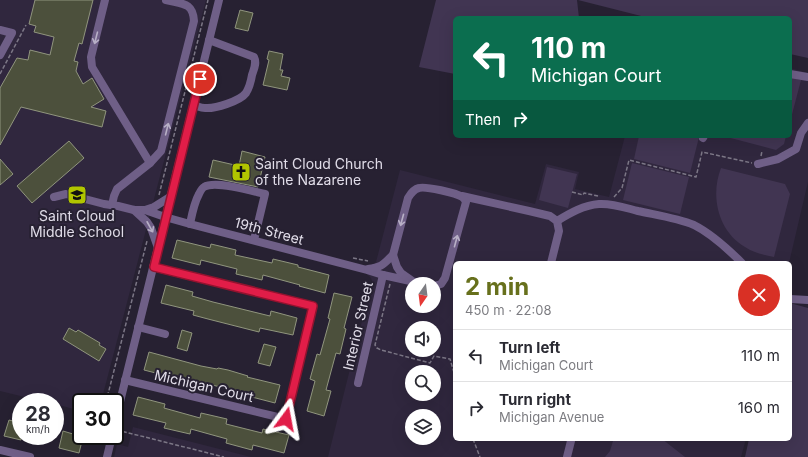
<!DOCTYPE html>
<meta charset="utf-8">
<style>
body{margin:0;font-family:Inter,sans-serif;background:#f7f7f7;color:#2b2b33;height:100vh;display:flex;flex-direction:column;font-size:15px;white-space:nowrap}
*{box-sizing:border-box;margin:0}
p{font-size:13px;color:#7c7c81}
.icon{flex:none;width:22px;height:22px;fill:none;stroke:currentColor;stroke-width:2;stroke-linecap:round;stroke-linejoin:round}
.map{position:relative;flex:1;overflow:hidden}
.panel{position:absolute;left:453px;top:261px;width:339px;height:180px;display:flex;flex-direction:column;background:#fff;border-radius:6px;box-shadow:0 4px 16px #0002}
.panel>*{flex:none}
.banner{position:absolute;left:453px;top:16px;width:339px;height:122px;border-radius:6px;box-shadow:0 4px 16px #0002;background:#0b6e4f;color:#fff;overflow:hidden}
.needle{width:26px;rotate:194deg}
.buttons{position:absolute;left:405px;top:277px;display:grid;gap:8px}
.buttons a{display:grid;place-items:center;width:36px;height:36px;border-radius:50%;background:#fff;box-shadow:0 4px 16px #0002;font-size:20px}
.speed{position:absolute;left:12px;top:393px;display:flex;gap:8px;font-size:20px;font-weight:700;text-align:center}
.speed>*{display:grid;place-content:center;width:52px;height:52px;border-radius:50%;background:#fff;box-shadow:0 4px 16px #0002;line-height:1}
.speed small{font-size:10px;font-weight:400}
.speed .limit{border:2px solid #111;border-radius:6px;background:#fff;color:#111}
.pin{position:absolute;display:grid;place-items:center;width:34px;height:34px;color:#fff;margin:-17px;border:2px solid #fff;border-radius:50%;box-shadow:0 1px 4px #0007}
.me{position:absolute;width:44px;margin:-22px;rotate:13deg;stroke-linejoin:round;filter:drop-shadow(0 0 3px #0008)}
.turn{display:flex;align-items:center;gap:14px;height:84px;padding:0 12px;font-size:18px}
.turn .icon{width:52px;height:52px;stroke-width:2.5}
.turn b{display:block;font-size:28px;line-height:34px}
.then{display:flex;align-items:center;height:38px;padding:0 12px;background:#0003;gap:8px;font-size:15px}
.round{display:grid;place-items:center;flex:none;width:42px;height:42px;border-radius:21px;background:#f7f7f7}
.summary{display:flex;align-items:center;justify-content:space-between;height:68px;padding:0 12px}
h1{font-size:24px;font-weight:700;line-height:30px;color:#67701c}
ul{padding:0;list-style:none}
li{display:flex;align-items:center;gap:12px;height:52px;padding:0 12px;border-top:1px solid #e1e1e2}
li div{flex:1}
li b{display:block;font-size:15px}
li em{font-style:normal}
.map>svg:first-child{display:block}
.built{fill:#30273e;fill-rule:evenodd}
.green{fill:#413552}
.building{fill:#4c503c;stroke:#90957e}
.lines{fill:none;stroke-linecap:round;stroke-linejoin:round}
.path{stroke:#7c7786;stroke-width:1.5;stroke-dasharray:4 2;stroke-linecap:butt}
.minor{stroke:#6f5f87;stroke-width:8}
.oneway{stroke:#b8b0c6}
.route-casing{stroke:#92132f;stroke-width:10}
.route{stroke:#e11d48;stroke-width:7}
.labels{text-anchor:middle;stroke-width:4;stroke-linejoin:round;paint-order:stroke}
.poi-label{font-size:14px;fill:#e0dce8;stroke:#272132;text-anchor:start}
.street-label{font-size:14px;fill:#e0dce8;stroke:#272132}
</style>
<div class="map">
<svg width="808" height="457" viewBox="0 0 808 457">
<rect width="100%" height="100%" fill="#272132"/>
<!-- built -->
<g class="built">
<path d="M 0,0 L 206,0 L 101,402 L 81,402 L 81,411 L 55,404 L 55,402 L 45,402 L 0,391 Z"/>
<path d="M 790,68 L 808,73 L 808,182 L 789,263 L 455,263 L 455,439 L 746,439 L 741,457 L 328,457 L 372,281 L 371,278 L 366,273 L 368,265 L 374,265 L 376,262 L 400,170 L 535,204 L 546,164 L 579,172 L 575,189 L 609,197 L 625,136 L 790,136 ZM 412,284 L 434,284 L 434,306 L 412,306 ZM 412,328 L 434,328 L 434,350 L 412,350 ZM 412,372 L 434,372 L 434,394 L 412,394 ZM 412,416 L 434,416 L 434,438 L 412,438 Z"/>
<path d="M 133,427 L 251,457 L 114,457 L 117,444 L 128,447 Z"/>
</g>
<!-- green -->
<g class="green">
<path d="M 436,0 L 577,0 L 579,18 L 455,18 L 455,74 L 419,67 Z"/>
<path d="M 578,0 L 808,0 L 808,58 L 790,54 L 790,18 L 649,18 Z"/>
<path d="M 790,77 L 801,80 L 790,122 Z"/>
<path d="M 639,136 L 696,136 L 699,137 L 690,173 L 634,159 Z"/>
<path d="M 723,136 L 786,136 L 784,144 L 776,150 Z"/>
<path d="M 632,163 L 689,177 L 680,214 L 623,200 Z"/>
<path d="M 547,167 L 577,174 L 568,208 L 539,200 Z"/>
<path d="M 721,168 L 785,184 L 790,194 L 774,257 C 764,255 754,253 745,247 C 718,231 710,196 721,168 Z"/>
<path d="M 790,303 L 808,308 L 808,457 L 745,457 L 749,439 L 790,439 Z"/>
<path d="M 615,439 L 662,439 L 685,457 L 605,457 L 610,451 L 613,441 Z"/>
</g>
<!-- building -->
<g class="building">
<path d="M 35,0 L 93,0 L 82,44 L 79,43 L 74,61 L 78,62 L 76,71 L 83,84 L 92,78 L 104,99 L 91,107 L 106,111 L 102,127 L 21,107 L 0,145 L 0,88 L 17,58 L 28,60 L 30,50 L 50,55 L 54,37 L 34,32 L 36,26 L 29,24 Z"/>
<path d="M 240,10 L 253,13 L 248,31 L 235,28 Z"/>
<path d="M 269,51 L 283,54 L 280,70 L 283,70 L 281,76 L 290,78 L 287,90 L 263,85 L 269,60 L 267,59 Z"/>
<path d="M 69,141 L 84,158 L 32,203 L 17,186 Z"/>
<path d="M 242,151 L 265,157 L 258,187 L 209,177 L 213,160 L 239,166 Z"/>
<path d="M 0,159 L 13,174 L 0,185 Z"/>
<path d="M 177,240 L 210,248 L 211,244 L 236,250 L 235,255 L 272,263 L 273,259 L 298,265 L 298,267 L 329,275 L 325,293 L 299,286 L 300,285 L 263,275 L 262,280 L 236,274 L 237,269 L 201,260 L 200,265 L 172,258 Z"/>
<path d="M 166,285 L 193,292 L 192,296 L 213,302 L 270,316 L 271,311 L 297,318 L 293,335 L 260,328 L 259,332 L 208,319 L 193,315 L 194,311 L 161,303 Z"/>
<path d="M 334,293 L 352,297 L 344,328 L 346,329 L 340,354 L 336,353 L 326,390 L 331,391 L 324,416 L 307,411 L 315,381 L 310,379 L 317,354 L 320,355 L 330,319 L 328,318 Z"/>
<path d="M 69,328 L 76,332 L 78,330 L 100,343 L 99,345 L 106,349 L 99,361 L 63,339 Z"/>
<path d="M 182,330 L 192,333 L 187,351 L 177,348 Z"/>
<path d="M 264,344 L 276,347 L 270,366 L 258,363 Z"/>
<path d="M 149,352 L 201,366 L 217,369 L 218,368 L 228,370 L 248,376 L 247,377 L 280,385 L 275,403 L 248,396 L 249,394 L 233,390 L 208,384 L 207,386 L 187,381 L 144,370 Z"/>
<path d="M 138,397 L 165,404 L 164,408 L 200,418 L 201,413 L 227,419 L 226,424 L 262,433 L 263,429 L 289,435 L 284,453 L 253,445 L 252,450 L 226,443 L 227,439 L 191,429 L 190,434 L 164,428 L 166,423 L 133,415 Z"/>
<path d="M 9,420 L 21,423 L 21,440 L 4,436 Z"/>
<path d="M 63,431 L 83,437 L 79,453 L 59,448 Z"/>
</g>
<g class="lines">
<!-- path -->
<g class="path">
<path d="M 0,74 L 26,25"/>
<path d="M 761,156 L 762,151"/>
<path d="M 572,192 L 583,195 L 584,193 L 598,196"/>
<path d="M 159,195 L 208,0"/>
<path d="M 614,197 L 622,188 L 629,160 L 696,177 L 702,152 L 752,163"/>
<path d="M 353,258 L 368,261"/>
<path d="M 390,284 L 375,345 L 377,348 L 381,350 L 430,363 L 434,356 L 450,359 L 455,376"/>
<path d="M 106,402 L 147,241"/>
<path d="M 117,430 L 224,457"/>
<path d="M 473,439 L 480,457"/>
</g>
<!-- minor -->
<g class="minor">
<path d="M 105,0 L 91,57 L 92,67 L 150,163"/>
<path d="M 0,30 L 12,33 L 0,55"/>
<path d="M 790,74 L 808,77"/>
<path d="M 193,105 C 197,106 201,108 205,108 C 215,109 240,101 246,93 C 249,88 251,81 252,75 C 254,69 257,63 254,57 L 209,40"/>
<path d="M 703,138 L 704,136"/>
<path d="M 758,164 L 778,159 L 796,149 L 801,133 L 808,123"/>
<path d="M 462,196 L 529,211 L 550,216 L 557,221 L 559,231 L 551,263"/>
<path d="M 54,197 L 66,194 L 104,204 L 118,206 L 134,210 L 145,210 L 154,207 L 170,197"/>
<path d="M 112,205 L 114,196 L 117,189 L 150,163 L 161,151 L 194,21 C 193,2 182,4 166,0"/>
<path d="M 134,210 L 147,222 L 151,228 L 158,248"/>
<path d="M 145,210 L 165,217 L 190,224 L 367,270 L 383,275 L 424,284"/>
<path d="M 557,221 C 570,213 584,205 599,204 C 612,203 626,208 638,211 C 656,215 677,218 694,225 C 712,234 728,249 742,263"/>
<path d="M 190,224 C 192,214 194,203 199,194 C 200,192 202,188 204,187 C 215,180 252,191 265,194 L 254,240"/>
<path d="M 368,269 C 383,267 383,264 393,255"/>
<path d="M 411,280 L 401,273 L 397,267 L 393,255 L 408,198 C 411,193 414,189 419,188 C 425,186 457,193 462,197 C 464,198 465,200 466,202 L 445,278 L 441,284 L 434,286"/>
<path d="M 790,299 L 808,300"/>
<path d="M 138,327 L 165,334"/>
<path d="M 125,380 L 286,419 L 313,306 L 153,267"/>
<path d="M 358,383 L 383,275"/>
<path d="M 115,422 L 219,0"/>
<path d="M 0,450 L 30,457"/>
<path d="M 107,457 L 112,436"/>
<path d="M 567,457 L 571,441 L 570,439"/>
</g>
</g>
<!-- one-way arrows -->
<defs><path id="oneway-shaft" d="M-6 0H5M1.5-3L5.5 0L1.5 3" fill="none" stroke-width="1.6" stroke-linecap="round" stroke-linejoin="round"/></defs>
<g class="oneway">
<use href="#oneway-shaft" transform="translate(96 38) rotate(104)"/>
<use href="#oneway-shaft" transform="translate(167 129) rotate(-76)"/>
<use href="#oneway-shaft" transform="translate(402 220) rotate(105)"/>
<use href="#oneway-shaft" transform="translate(150 227) rotate(61)"/>
<use href="#oneway-shaft" transform="translate(456 241) rotate(-75)"/>
</g>
<g class="lines">
<!-- route casing -->
<g class="route-casing">
<path id="route" d="M 200,79 L 154,267 L 313,306 L 286,419"/>
</g>
<!-- route -->
<use href="#route" class="route"/>
</g>
<!-- icons -->
<defs>
<g id="church-square" transform="scale(1)"><rect x="-9" y="-9" width="18" height="18" rx="4" fill="#b1c500" stroke="#272132"/><path d="M-1.2-6h2.4v3.5h3.3v2.4h-3.3V6h-2.4V-.1h-3.3v-2.4h3.3Z" fill="#111"/></g>
<g id="school-square" transform="scale(1)"><rect x="-9" y="-9" width="18" height="18" rx="4" fill="#b1c500" stroke="#272132"/><path d="M0-5L7-2L0 1L-7-2ZM-4 1L0 2.5L4 1V4Q0 6-4 4Z" fill="#111"/></g>
</defs>
<g fill-rule="evenodd">
<use href="#church-square" x="241" y="172"/>
<use href="#school-square" x="77" y="195"/>
</g>
<g class="labels">
<!-- poi labels -->
<g class="poi-label">
<text x="255" y="169">Saint Cloud Church<tspan x="255" dy="16">of the Nazarene</tspan></text>
<text x="77" y="221" text-anchor="middle">Saint Cloud<tspan x="77" dy="16">Middle School</tspan></text>
</g>
<!-- street labels -->
<g class="street-label">
<text transform="translate(269 231) rotate(15)" y="5">19th Street</text>
<text transform="translate(358 326) rotate(-77)" y="5">Interior Street</text>
<text transform="translate(204 386) rotate(13)" y="5">Michigan Court</text>
</g>
</g>
</svg>
<div class="buttons">
<a><svg class="needle" viewBox="-14 -14 28 28"><path d="M0-13l5 13h-10z" fill="#e53935"/><path d="M0 13l5-13h-10z" fill="#7c7c81"/></svg></a>
<a><svg class="icon" aria-label="sound" viewBox="0 0 24 24"><path d="M4 9h4l5-4v14l-5-4H4zM17 9q2 3 0 6"/></svg></a>
<a><svg class="icon" aria-label="search" viewBox="0 0 24 24"><circle cx="10" cy="10" r="6"/><path d="M15 15l6 6"/></svg></a>
<a><svg class="icon" aria-label="layers" viewBox="0 0 24 24"><path d="M12 4l9 5-9 5-9-5zM3 14l9 5 9-5"/></svg></a>
</div>
<div class="speed"><div>28<small>km/h</small></div><div class="limit">30</div></div>
<div class="pin" style="left:200px;top:79px;background:#d93025"><svg class="icon" aria-label="arrive" viewBox="0 0 24 24"><path d="M6 21V4h12l-3 4 3 4H6"/></svg></div>
<svg class="me" style="left:286px;top:419px" viewBox="-20 -20 40 40"><path d="M0-17L14 15 0 8-14 15z" fill="#e11d48" stroke="#fff" stroke-width="4"/></svg>
<div class="banner">
<div class="turn"><svg class="icon" aria-label="left" viewBox="0 0 24 24"><path d="M17 20v-9H6M10 6l-5 5 5 5"/></svg><div><b>110 m</b>Michigan Court</div></div>
<div class="then">Then<svg class="icon" aria-label="right" viewBox="0 0 24 24"><path d="M7 20v-9h11M14 6l5 5-5 5"/></svg></div>
</div>
<section class="panel">
<div class="summary"><div><h1>2 min</h1><p>450 m · 22:08</p></div><a class="round" style="background:#d93025;color:#fff"><svg class="icon" aria-label="close" viewBox="0 0 24 24"><path d="M6 6l12 12M18 6L6 18"/></svg></a></div>
<ul>
<li><svg class="icon" aria-label="left" viewBox="0 0 24 24"><path d="M17 20v-9H6M10 6l-5 5 5 5"/></svg><div><b>Turn left</b><p>Michigan Court</p></div><em>110 m</em></li>
<li><svg class="icon" aria-label="right" viewBox="0 0 24 24"><path d="M7 20v-9h11M14 6l5 5-5 5"/></svg><div><b>Turn right</b><p>Michigan Avenue</p></div><em>160 m</em></li>
</ul>
</section>
</div>
